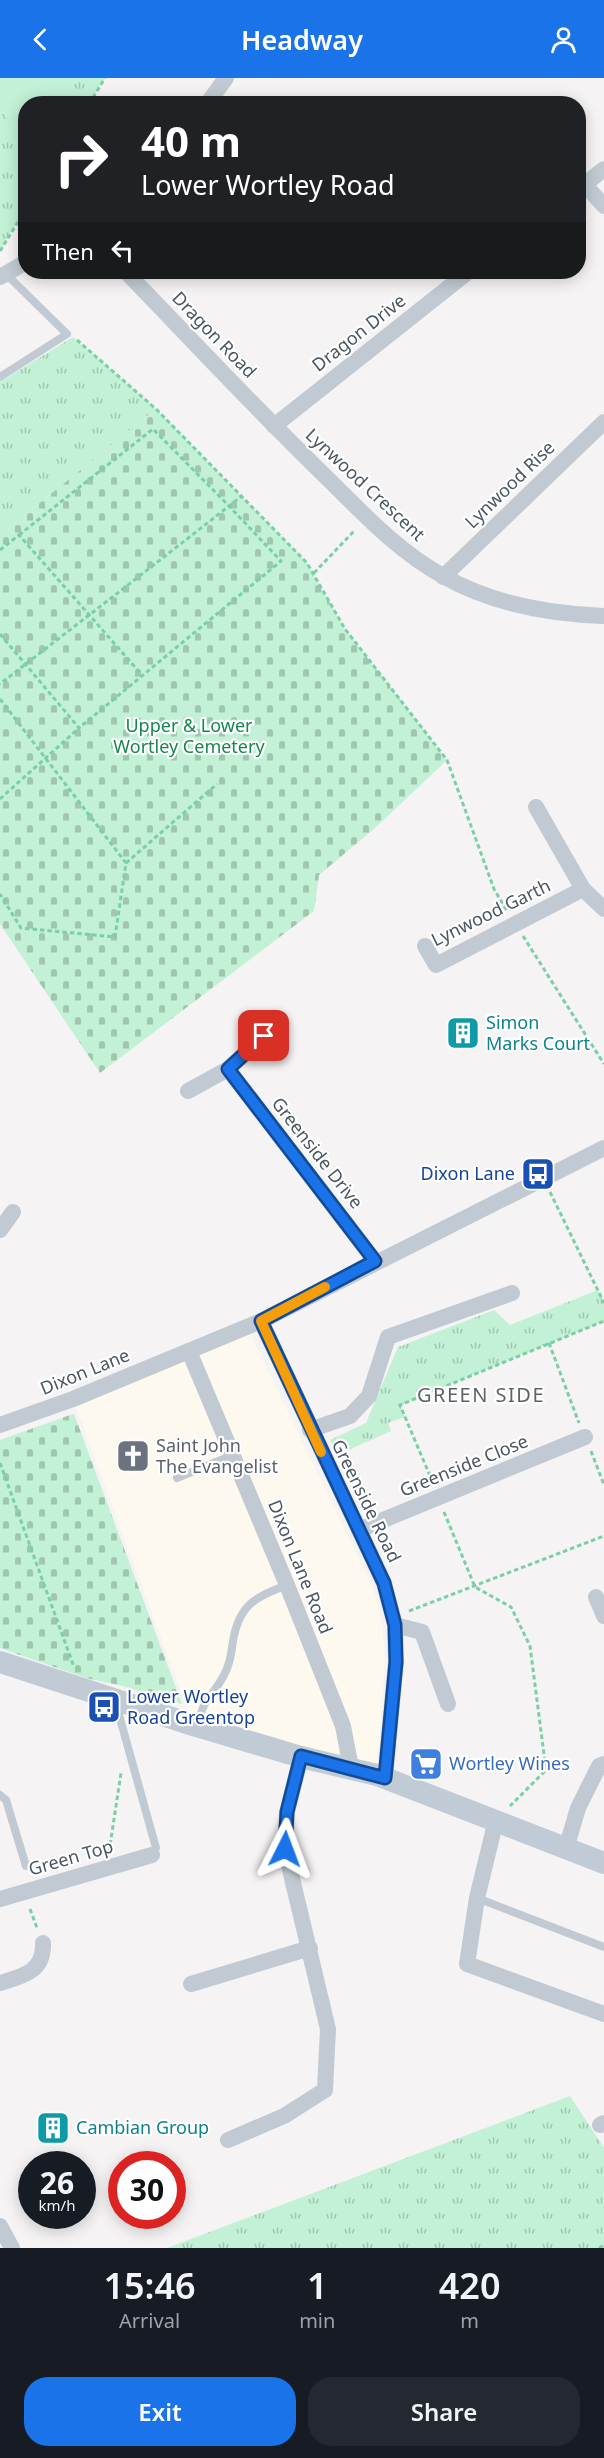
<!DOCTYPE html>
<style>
body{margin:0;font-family:"Noto Sans",sans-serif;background:#242831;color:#f1f3f6;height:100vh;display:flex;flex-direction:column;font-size:22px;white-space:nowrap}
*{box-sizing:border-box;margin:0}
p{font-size:20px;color:#9ea1a6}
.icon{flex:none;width:33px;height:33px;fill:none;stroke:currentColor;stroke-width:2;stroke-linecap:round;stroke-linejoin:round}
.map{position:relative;height:2170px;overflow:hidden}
.sheet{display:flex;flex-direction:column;background:#171b24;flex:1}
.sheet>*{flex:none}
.hud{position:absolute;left:18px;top:18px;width:568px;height:183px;border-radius:24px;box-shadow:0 3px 15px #0003;background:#202124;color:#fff;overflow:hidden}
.speed{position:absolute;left:18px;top:2073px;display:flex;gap:12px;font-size:30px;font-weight:700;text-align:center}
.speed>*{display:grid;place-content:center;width:78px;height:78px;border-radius:50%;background:#171b24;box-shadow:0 3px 15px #0003;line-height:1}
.speed small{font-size:15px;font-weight:400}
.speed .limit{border:9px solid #d22;background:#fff;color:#111}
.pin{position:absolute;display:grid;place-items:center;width:51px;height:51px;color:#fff;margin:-26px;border-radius:12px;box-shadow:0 3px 9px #0006}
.me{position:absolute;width:66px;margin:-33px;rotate:3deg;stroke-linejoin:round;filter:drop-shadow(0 0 4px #0008)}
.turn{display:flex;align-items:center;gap:21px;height:126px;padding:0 24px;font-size:27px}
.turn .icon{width:78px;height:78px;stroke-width:2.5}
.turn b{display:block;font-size:42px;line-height:51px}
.then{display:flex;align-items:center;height:57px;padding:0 24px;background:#0003;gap:12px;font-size:22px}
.eta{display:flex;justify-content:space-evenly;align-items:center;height:102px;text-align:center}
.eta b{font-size:36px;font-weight:600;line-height:42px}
.action{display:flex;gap:12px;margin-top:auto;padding:12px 24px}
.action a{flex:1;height:69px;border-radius:24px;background:#1a73e8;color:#fff;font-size:24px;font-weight:600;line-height:69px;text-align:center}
.action a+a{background:#242831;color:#f1f3f6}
header{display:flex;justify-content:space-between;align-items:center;height:78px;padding:0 24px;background:#1a73e8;color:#fff;font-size:27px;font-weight:600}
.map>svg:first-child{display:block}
.commercial{fill:#fdf9ef}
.grass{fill:url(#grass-tufts)}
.cemetery{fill:url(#cemetery-stones)}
.pitch{fill:#c3f1d5}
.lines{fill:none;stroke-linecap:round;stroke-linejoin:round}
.path{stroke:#7ad0a6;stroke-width:3;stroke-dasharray:4.5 3;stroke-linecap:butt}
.lane{stroke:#c1cad2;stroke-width:8}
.street{stroke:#c1cad2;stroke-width:16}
.secondary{stroke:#c1cbd6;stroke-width:22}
.route-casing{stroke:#114b97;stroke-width:15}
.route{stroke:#1a73e8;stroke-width:10}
.slow{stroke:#f59e0b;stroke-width:10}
.labels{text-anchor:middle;stroke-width:4.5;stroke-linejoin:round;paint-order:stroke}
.street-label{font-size:18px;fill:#4a5661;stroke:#fff}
.park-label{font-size:18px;fill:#17864f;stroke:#fff}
.culture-label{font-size:18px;fill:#0d838f;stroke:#fff;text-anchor:start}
.transit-label{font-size:18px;fill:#164399;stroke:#fff;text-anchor:end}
.worship-label{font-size:18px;fill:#5b616d;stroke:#fff;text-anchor:start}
.shop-label{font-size:18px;fill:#366cbe;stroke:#fff;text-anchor:start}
.neighbourhood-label{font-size:20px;letter-spacing:1.5px;fill:#5f6368;stroke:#fff}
</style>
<header><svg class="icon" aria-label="back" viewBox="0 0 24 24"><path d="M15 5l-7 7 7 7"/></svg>Headway<svg class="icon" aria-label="person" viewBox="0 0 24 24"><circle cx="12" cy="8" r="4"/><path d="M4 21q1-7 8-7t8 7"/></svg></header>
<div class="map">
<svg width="604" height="2170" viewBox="0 0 604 2170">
<defs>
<pattern id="grass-tufts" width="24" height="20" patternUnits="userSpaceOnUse" patternTransform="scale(1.5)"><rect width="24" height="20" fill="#c3f1d5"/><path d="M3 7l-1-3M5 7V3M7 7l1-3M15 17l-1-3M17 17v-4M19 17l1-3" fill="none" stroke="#a0c6b0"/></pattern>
<pattern id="cemetery-stones" width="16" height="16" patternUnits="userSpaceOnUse" patternTransform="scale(1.5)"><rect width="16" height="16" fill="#c3f1d5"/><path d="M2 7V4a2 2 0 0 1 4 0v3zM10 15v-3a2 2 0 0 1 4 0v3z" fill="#a0c6b0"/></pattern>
</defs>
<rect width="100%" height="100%" fill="#f5f3f3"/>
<!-- commercial -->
<path class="commercial" d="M 247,1249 L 372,1508 L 382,1545 L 385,1584 L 377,1697 L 193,1647 L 73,1321 Z"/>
<!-- grass -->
<g class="grass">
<path d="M 0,0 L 105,0 L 89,25 L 26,26 L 25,131 L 0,173 Z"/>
<path d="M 73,259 L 156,331 L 0,457 L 0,304 Z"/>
<path d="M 598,1212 L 604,1225 L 604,1243 L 400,1327 L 405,1339 L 388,1345 L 391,1353 L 337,1377 L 330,1362 L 366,1345 L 398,1269 L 494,1232 L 510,1247 Z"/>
<path d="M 570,2018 L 604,2070 L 604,2170 L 167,2170 Z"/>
</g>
<!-- cemetery -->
<g class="cemetery">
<path d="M 156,331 L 307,485 L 345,551 L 447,682 L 375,750 L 319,797 L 314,833 L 100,995 L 0,846 L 0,457 Z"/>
<path d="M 73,1336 L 74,1336 L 182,1626 L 123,1608 L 86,1600 L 0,1570 L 0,1362 Z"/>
</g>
<!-- pitch -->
<path class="pitch" d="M 0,0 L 71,0 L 44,25 L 26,26 L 25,43 L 17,51 L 0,32 Z"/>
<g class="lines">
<!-- path -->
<g class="path">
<path d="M 89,26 L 105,0"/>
<path d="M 0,173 L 26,131"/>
<path d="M 77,262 L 156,331 L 307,485 L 345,551 L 447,682 L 494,811 L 507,833"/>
<path d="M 19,457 L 153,351 L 229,428 L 242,418"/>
<path d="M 0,472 L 19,457 L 142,597"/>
<path d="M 314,495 L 355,452"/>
<path d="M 0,556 L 79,650 L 281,483 L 229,428 C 153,488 76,547 0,606"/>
<path d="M 0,621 L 126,785 L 115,859 L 21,850 L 0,816"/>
<path d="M 0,721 L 79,650"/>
<path d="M 126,785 L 217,706"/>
<path d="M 523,858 L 604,986"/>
<path d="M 550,1114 L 604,1225"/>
<path d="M 549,1265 L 579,1345"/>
<path d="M 591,1373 L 604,1407"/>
<path d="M 0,1385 L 74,1589"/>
<path d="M 433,1405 L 400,1327 L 604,1243"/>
<path d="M 444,1434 L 475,1509 L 511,1529 L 530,1568 L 546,1692 L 510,1728"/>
<path d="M 409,1533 L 604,1458"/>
<path d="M 109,1774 L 121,1695"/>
<path d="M 30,1831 L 37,1850"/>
<path d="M 599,2170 L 604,2167"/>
</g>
<!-- lane -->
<g class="lane">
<path d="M 0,299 L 67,256 L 6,196"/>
<path d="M 177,1400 L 233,1377"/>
<path d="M 116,1626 L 156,1770 L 152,1777"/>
<path d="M 198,1648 C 203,1619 211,1621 223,1599 C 230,1587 231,1576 233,1563 C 239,1527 255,1519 287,1507"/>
<path d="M 0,1717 L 6,1722 L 26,1788"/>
<path d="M 477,1820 L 604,1869"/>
</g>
<!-- street -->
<g class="street">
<path d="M 207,26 L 226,0"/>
<path d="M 585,107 L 604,128"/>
<path d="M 579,111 L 604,91"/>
<path d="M 126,194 C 191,261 255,330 322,395 C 361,433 396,472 443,498 C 492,526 548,536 604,538"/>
<path d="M 0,199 L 26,184"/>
<path d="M 274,348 L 468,194"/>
<path d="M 443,499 L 604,344"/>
<path d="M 536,729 L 583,811 L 604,831"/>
<path d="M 425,868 L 436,887 L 583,811"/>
<path d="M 228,991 L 375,1183"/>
<path d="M 188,1013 L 228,991 L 264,958"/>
<path d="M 0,1152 L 13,1134"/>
<path d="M 261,1243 L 384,1505 L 395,1547 L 396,1584 L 385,1700"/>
<path d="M 189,1273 L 287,1507 L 343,1648 L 351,1690"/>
<path d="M 0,1347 L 73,1321 L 261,1243 L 604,1070"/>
<path d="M 310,1352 L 350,1338 L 369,1318 L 388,1259 L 512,1215"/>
<path d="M 359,1452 L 585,1359"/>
<path d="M 596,1519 L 604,1538"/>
<path d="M 395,1547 L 422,1554 L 448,1626"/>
<path d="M 496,1742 L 477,1820 L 467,1886 L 604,1936"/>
<path d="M 566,1771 L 578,1730 L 599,1688 L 604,1686"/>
<path d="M 0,1821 L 152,1777"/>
<path d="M 0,1905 C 23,1898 44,1894 43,1865"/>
<path d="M 191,1906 L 310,1870"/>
<path d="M 600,2047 L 604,2045"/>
<path d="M 228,2062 L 284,2038 L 325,2012 L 328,1951 L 285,1771 L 287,1734 L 301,1679"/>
<path d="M 0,2148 L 12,2170"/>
</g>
<!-- secondary -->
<path class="secondary" d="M 0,1584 L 193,1647 L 301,1679 L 377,1697 L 604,1785"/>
</g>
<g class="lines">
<!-- route casing -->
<g class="route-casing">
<path id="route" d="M 264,958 L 228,991 L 375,1183 L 261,1243 L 384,1505 L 395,1547 L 396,1584 L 385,1700 L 301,1678 L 287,1734 L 285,1771"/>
</g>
<!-- route -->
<use href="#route" class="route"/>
<!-- slow -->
<path class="slow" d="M 321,1374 L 261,1243 L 325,1209"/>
</g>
<!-- icons -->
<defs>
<g id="building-square" transform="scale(1.725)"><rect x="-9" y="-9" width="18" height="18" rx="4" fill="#0f9aa8" stroke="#fff"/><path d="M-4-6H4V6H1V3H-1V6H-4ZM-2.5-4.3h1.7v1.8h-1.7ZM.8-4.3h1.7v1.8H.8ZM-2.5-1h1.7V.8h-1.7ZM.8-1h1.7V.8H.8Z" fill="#fff"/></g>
<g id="bus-square" transform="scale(1.725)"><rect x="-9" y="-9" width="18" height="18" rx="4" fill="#1a4fb4" stroke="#fff"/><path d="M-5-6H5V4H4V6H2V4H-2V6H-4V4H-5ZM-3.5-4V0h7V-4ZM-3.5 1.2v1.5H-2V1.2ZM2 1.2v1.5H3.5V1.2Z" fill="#fff"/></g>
<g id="church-square" transform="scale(1.725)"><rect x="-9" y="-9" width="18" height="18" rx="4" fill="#6b7280" stroke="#fff"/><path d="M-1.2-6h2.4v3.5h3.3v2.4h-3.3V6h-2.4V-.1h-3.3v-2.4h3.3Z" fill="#fff"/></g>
<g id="supermarket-square" transform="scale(1.725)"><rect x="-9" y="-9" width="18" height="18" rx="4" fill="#3f7fe0" stroke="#fff"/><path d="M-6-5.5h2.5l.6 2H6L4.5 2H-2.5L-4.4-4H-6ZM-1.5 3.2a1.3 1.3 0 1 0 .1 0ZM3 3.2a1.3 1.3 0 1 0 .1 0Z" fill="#fff"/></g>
</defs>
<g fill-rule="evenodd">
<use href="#building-square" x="463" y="955"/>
<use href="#bus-square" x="538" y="1096"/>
<use href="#church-square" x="133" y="1378"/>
<use href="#bus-square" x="104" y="1629"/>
<use href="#supermarket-square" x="426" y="1686"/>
<use href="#building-square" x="53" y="2050"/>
</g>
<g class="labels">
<!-- street labels -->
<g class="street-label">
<text transform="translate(359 255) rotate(-38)" y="6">Dragon Drive</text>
<text transform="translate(214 257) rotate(46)" y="6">Dragon Road</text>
<text transform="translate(365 407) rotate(43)" y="6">Lynwood Crescent</text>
<text transform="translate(510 407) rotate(-44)" y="6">Lynwood Rise</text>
<text transform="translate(491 835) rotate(-26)" y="6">Lynwood Garth</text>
<text transform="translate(317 1075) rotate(52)" y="6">Greenside Drive</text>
<text transform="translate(85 1294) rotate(-22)" y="6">Dixon Lane</text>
<text transform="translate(464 1388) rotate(-22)" y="6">Greenside Close</text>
<text transform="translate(366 1423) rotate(64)" y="6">Greenside Road</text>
<text transform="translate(300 1489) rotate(68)" y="6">Dixon Lane Road</text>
<text transform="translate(71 1780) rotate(-16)" y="6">Green Top</text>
</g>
<!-- park labels -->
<g class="park-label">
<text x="189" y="654">Upper &amp; Lower<tspan x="189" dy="21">Wortley Cemetery</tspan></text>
</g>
<!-- culture labels -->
<g class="culture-label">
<text x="486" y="951">Simon<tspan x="486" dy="21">Marks Court</tspan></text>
<text x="76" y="2056">Cambian Group</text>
</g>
<!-- transit labels -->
<g class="transit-label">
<text x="515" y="1102">Dixon Lane</text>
<text x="127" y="1625" text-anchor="start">Lower Wortley<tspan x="127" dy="21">Road Greentop</tspan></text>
</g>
<!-- worship labels -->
<g class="worship-label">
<text x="156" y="1374">Saint John<tspan x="156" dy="21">The Evangelist</tspan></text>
</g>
<!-- shop labels -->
<g class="shop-label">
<text x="449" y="1692">Wortley Wines</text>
</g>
<!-- neighbourhood labels -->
<g class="neighbourhood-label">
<text x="481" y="1324">GREEN SIDE</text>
</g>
</g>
</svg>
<div class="speed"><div>26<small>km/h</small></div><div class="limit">30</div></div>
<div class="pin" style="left:264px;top:958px;background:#d93025"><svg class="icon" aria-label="arrive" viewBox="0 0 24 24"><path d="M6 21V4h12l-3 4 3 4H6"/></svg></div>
<svg class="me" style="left:285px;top:1771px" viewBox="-20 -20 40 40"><path d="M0-17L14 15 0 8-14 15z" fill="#1a73e8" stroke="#fff" stroke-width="4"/></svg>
<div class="hud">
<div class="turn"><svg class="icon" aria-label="right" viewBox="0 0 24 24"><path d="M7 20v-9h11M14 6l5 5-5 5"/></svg><div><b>40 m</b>Lower Wortley Road</div></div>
<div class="then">Then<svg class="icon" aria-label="left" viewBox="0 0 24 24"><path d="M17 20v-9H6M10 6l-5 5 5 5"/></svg></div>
</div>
</div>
<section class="sheet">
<div class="eta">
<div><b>15:46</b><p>Arrival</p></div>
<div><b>1</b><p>min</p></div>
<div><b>420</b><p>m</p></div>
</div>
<div class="action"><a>Exit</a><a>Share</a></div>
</section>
